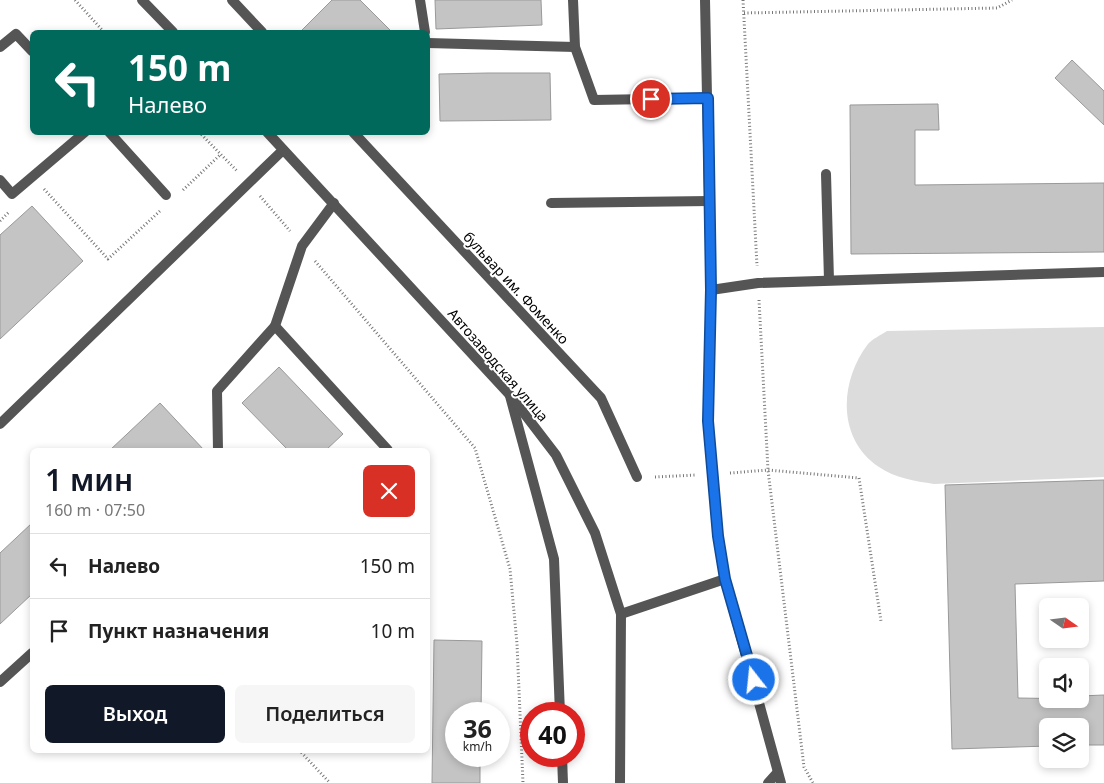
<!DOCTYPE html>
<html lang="ru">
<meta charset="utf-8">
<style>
body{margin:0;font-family:"Noto Sans",sans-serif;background:#f6f6f6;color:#222;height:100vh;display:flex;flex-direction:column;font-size:19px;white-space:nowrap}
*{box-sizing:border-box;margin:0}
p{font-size:16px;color:#767676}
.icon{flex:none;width:28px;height:28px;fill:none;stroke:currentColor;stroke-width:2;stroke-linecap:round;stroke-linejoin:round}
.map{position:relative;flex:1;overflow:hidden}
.sheet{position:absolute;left:30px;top:448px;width:400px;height:305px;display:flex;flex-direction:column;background:#fff;border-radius:8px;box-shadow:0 2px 8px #0003}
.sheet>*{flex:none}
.banner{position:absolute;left:30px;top:30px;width:400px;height:105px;border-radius:8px;box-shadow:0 2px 8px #0003;background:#00695c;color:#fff;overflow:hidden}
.needle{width:32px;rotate:104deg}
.fabs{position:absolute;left:1039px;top:598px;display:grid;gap:10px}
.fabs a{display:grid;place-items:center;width:50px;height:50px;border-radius:8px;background:#fff;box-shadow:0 2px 8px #0003;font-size:25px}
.speed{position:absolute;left:445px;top:702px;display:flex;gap:10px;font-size:25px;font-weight:700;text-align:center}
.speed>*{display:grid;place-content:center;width:65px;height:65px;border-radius:50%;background:#fff;box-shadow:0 2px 8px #0003;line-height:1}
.speed small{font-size:12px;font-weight:400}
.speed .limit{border:8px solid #d22;background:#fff;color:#111}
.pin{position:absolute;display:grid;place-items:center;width:42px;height:42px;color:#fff;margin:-21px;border:2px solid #fff;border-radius:50%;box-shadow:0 1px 5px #0007}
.me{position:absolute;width:55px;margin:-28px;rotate:344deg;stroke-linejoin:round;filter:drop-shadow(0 0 4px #0008)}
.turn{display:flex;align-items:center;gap:18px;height:105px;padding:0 15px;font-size:22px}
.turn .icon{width:65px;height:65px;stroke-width:2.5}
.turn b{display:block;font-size:35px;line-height:42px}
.round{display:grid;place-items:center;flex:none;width:52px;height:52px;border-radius:8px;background:#f6f6f6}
.summary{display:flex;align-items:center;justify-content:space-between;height:85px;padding:0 15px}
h1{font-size:30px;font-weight:600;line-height:38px;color:#111827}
.button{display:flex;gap:10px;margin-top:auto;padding:10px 15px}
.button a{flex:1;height:58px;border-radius:8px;background:#111827;color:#fff;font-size:20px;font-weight:600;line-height:58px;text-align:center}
.button a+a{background:#f6f6f6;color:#222}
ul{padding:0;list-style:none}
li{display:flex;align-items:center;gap:15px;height:65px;padding:0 15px;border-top:1px solid #e0e0e0}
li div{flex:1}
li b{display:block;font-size:19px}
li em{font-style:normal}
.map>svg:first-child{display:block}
.green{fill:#dcdcdc}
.building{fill:#c4c4c4;stroke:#999}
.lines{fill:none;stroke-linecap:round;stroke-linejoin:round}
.path{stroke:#777;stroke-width:3;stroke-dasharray:1 2.5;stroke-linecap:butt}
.service{stroke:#555;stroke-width:10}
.pedestrian{stroke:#555;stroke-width:10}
.tertiary{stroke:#555;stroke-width:10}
.route-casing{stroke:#114b97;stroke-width:12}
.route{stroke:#1a73e8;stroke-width:9}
.labels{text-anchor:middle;stroke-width:4;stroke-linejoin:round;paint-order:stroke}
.street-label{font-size:14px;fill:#000;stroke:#fff}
</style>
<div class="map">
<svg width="1104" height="783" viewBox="0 0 1104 783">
<rect width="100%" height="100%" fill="#fff"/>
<!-- green -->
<path class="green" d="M 1104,327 L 1104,477 L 934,484 C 915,481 895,478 879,467 C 837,439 839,382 868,344 C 872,339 881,335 887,331 Z"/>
<!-- building -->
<g class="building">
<path d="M 332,0 L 360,0 L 392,32 L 300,32 Z"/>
<path d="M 435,0 L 541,0 L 542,25 L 436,29 Z"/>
<path d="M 1072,60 L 1104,91 L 1104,125 L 1055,78 Z"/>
<path d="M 488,73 L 550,73 L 551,120 L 440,121 L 439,74 Z"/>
<path d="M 938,104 L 939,130 L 915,130 L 915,185 L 1104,183 L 1104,252 L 851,254 L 850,105 Z"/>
<path d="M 32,206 L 83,261 L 0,339 L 0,235 Z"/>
<path d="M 279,367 L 343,434 L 326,450 L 288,450 L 242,403 Z"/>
<path d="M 160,403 L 204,450 L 110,450 Z"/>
<path d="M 1104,480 L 1104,581 L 1015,584 L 1018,698 L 1080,699 L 1080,696 L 1104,695 L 1104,745 L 1080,745 L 1080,726 L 1048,726 L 1048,746 L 952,749 L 945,485 Z"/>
<path d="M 32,523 L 32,594 L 0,624 L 0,553 Z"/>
<path d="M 434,640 L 482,641 L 481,714 L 456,714 L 456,756 L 480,756 L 480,783 L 432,783 Z"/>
</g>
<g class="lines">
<!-- path -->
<g class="path">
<path d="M 75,0 L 104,32"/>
<path d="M 743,0 L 757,266"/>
<path d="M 744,13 L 997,8 L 1012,0"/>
<path d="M 199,132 L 237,171"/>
<path d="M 44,189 L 108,259 L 160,211"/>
<path d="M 183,190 L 221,154"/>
<path d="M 260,196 L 290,231"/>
<path d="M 0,221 L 9,212"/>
<path d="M 315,261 L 475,448 L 510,569 L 517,644 L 523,783"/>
<path d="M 759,300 L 768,470 L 804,767 L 813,783"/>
<path d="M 730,473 L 768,470 L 859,478 L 881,621"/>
<path d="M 655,477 L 696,475"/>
<path d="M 299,750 L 330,783"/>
</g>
<!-- service -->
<g class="service">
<path d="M 420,0 L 425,32"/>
<path d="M 573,0 L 575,47 L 594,100 L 708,98"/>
<path d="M 428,43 L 575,47"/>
<path d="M 0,47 L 16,34 L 32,51"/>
<path d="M 109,132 L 166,195"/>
<path d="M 826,174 L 829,280"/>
<path d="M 0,180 L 12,194 L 85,132"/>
<path d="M 551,203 L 710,201"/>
<path d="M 711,290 L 758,283 L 1104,272"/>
<path d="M 275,326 L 388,450"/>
<path d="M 510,396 L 554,559 L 560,714"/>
<path d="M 0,424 L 283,150"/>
<path d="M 218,450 L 217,391 L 275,326 L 302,246 L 334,203"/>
<path d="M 0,682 L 32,653"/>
<path d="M 562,756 L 563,783"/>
</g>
<!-- pedestrian -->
<g class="pedestrian">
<path d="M 232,0 L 262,32"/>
<path d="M 353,132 L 601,398 L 637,477"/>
</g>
<!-- tertiary -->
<g class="tertiary">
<path d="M 142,0 L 173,32"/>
<path d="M 705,0 L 711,290 L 708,421 L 718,536 L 725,579 L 781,783"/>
<path d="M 267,132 L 510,395 L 556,455 L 595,533 L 621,614 L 620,783"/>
<path d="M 621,614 L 725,579"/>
<path d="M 768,783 L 777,773"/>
</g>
</g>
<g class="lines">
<!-- route casing -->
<g class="route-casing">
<path id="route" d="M 651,99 L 708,98 L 711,290 L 708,421 L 718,536 L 725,579 L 754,680"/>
</g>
<!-- route -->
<use href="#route" class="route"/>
</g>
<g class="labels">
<!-- street labels -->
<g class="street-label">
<text transform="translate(516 288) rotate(47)" y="5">бульвар им. Фоменко</text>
<text transform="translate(498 365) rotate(49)" y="5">Автозаводская улица</text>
</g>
</g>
</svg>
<div class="fabs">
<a><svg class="needle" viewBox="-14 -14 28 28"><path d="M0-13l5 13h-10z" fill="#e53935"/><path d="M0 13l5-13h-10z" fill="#767676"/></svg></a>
<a><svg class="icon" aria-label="sound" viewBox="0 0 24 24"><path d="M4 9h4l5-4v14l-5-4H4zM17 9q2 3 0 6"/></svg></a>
<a><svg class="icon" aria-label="layers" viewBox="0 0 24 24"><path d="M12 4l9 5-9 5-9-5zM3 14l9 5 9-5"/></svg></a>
</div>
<div class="speed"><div>36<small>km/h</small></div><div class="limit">40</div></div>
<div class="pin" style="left:651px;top:99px;background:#d93025"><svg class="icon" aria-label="arrive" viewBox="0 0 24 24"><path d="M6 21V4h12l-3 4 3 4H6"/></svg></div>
<svg class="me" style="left:754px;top:680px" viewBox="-20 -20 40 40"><circle r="17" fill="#1a73e8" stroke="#fff" stroke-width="3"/><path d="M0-11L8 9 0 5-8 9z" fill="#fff"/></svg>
<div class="banner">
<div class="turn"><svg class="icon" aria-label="left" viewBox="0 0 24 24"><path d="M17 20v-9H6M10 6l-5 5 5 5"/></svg><div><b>150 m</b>Налево</div></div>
</div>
<section class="sheet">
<div class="summary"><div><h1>1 мин</h1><p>160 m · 07:50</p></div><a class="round" style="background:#d93025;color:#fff"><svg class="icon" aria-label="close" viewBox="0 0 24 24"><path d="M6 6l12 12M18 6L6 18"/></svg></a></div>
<ul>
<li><svg class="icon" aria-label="left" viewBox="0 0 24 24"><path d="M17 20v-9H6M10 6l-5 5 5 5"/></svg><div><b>Налево</b></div><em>150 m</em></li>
<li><svg class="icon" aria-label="arrive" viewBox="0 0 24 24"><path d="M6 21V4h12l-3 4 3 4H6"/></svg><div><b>Пункт назначения</b></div><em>10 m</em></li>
</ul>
<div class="button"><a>Выход</a><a>Поделиться</a></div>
</section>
</div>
